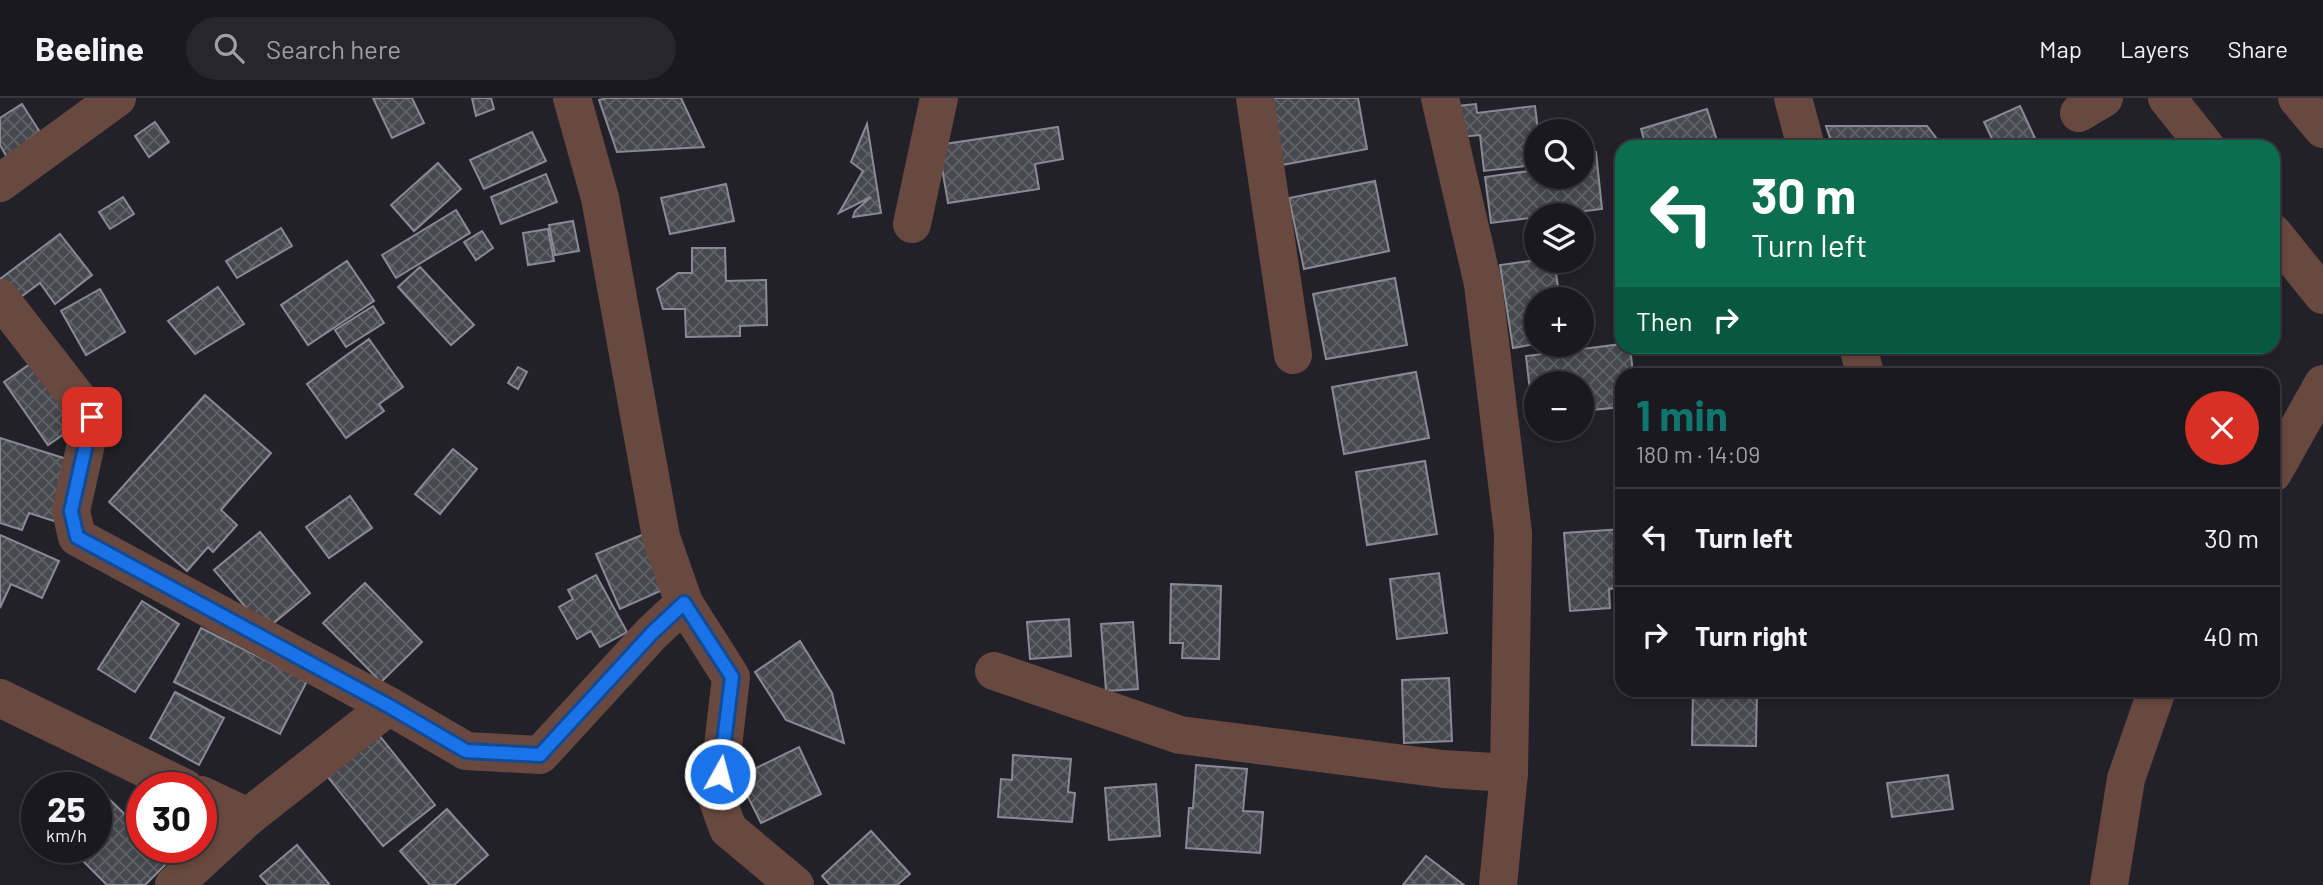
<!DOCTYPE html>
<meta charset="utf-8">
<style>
body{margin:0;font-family:Barlow,sans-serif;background:#27262c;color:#f1f3f6;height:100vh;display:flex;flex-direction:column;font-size:26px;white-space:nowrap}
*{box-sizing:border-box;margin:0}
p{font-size:23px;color:#9fa0a4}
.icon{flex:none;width:38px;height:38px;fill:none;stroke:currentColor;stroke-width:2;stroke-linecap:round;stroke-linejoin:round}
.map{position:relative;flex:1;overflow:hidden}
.drawer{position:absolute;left:1615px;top:270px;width:665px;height:329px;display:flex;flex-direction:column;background:#1a191f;border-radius:21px;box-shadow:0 4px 10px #0003,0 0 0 2px #38383d}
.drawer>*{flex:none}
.hud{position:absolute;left:1615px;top:42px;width:665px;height:214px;border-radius:21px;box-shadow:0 4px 10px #0003,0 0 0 2px #38383d;background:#0b6e4f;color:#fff;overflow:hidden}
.controls{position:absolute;left:1524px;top:21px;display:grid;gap:14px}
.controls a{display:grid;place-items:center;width:70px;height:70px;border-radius:50%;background:#1a191f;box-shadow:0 4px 10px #0003,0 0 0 2px #38383d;font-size:35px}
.speed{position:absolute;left:21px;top:674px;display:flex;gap:14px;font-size:35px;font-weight:700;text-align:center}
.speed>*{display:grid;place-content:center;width:91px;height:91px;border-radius:50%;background:#1a191f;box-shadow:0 4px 10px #0003,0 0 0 2px #38383d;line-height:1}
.speed small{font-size:18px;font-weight:400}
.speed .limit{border:10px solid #d22;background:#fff;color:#111}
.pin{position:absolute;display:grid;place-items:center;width:60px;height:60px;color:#fff;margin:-30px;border-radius:14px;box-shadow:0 4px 10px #0006}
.me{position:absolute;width:77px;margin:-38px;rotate:7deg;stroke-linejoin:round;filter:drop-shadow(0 0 5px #0008)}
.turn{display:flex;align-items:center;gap:24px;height:147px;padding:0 21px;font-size:32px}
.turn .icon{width:91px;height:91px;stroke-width:2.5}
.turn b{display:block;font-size:49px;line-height:60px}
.then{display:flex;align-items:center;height:66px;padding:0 21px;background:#0003;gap:14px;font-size:26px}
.round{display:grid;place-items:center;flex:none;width:74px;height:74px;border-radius:37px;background:#27262c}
.head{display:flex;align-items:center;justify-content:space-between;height:119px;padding:0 21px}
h1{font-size:42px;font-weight:700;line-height:52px;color:#0f766e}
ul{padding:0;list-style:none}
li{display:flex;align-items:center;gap:21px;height:98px;padding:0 21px;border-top:2px solid #38383d}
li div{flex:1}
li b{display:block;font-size:26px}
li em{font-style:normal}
header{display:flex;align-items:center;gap:42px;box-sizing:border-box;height:98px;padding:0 35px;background:#1a191f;border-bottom:2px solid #38383d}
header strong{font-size:33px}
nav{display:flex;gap:38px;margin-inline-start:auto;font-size:24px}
.search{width:490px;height:63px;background:#27262c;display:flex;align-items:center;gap:18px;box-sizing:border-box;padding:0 24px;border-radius:38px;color:#9fa0a4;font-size:26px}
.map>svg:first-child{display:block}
.building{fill:url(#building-cross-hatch);stroke:#8a8a94;stroke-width:2}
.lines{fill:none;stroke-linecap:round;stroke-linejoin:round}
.minor{stroke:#69493f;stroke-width:38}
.route-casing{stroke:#114b97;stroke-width:18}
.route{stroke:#1a73e8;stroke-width:12}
</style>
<header>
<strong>Beeline</strong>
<div class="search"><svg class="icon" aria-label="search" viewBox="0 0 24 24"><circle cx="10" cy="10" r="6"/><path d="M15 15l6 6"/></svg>Search here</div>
<nav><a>Map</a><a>Layers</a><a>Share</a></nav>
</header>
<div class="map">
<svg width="2323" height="787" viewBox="0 0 2323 787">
<defs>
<pattern id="building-cross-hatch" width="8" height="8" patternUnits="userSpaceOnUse" patternTransform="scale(1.75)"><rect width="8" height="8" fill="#474750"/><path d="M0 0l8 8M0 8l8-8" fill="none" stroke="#626269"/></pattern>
</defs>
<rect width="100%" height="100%" fill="#222129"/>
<!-- building -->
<g class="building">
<path d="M 373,0 L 412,0 L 424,25 L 392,40 Z"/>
<path d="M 472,0 L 491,0 L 494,11 L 476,18 Z"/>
<path d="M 607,0 L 681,0 L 704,49 L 617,54 L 599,2 Z"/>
<path d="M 1270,0 L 1358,0 L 1367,51 L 1282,67 Z"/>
<path d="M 22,6 L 43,39 L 8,61 L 0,47 L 0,20 Z"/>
<path d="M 1476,6 L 1477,15 L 1535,8 L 1538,33 L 1536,50 L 1523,52 L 1525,68 L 1484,73 L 1480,37 L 1461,39 L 1457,8 Z"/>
<path d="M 2020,8 L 2039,49 L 1996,49 L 1984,24 Z"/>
<path d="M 1707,11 L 1719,49 L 1646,49 L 1641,31 Z"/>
<path d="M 155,24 L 169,44 L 149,59 L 135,38 Z"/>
<path d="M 867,26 L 881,115 L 853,119 L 855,113 L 871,99 L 839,115 L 863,73 L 851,64 Z"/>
<path d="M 1826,28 L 1927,28 L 1943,49 L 1833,49 Z"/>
<path d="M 1058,29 L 1063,61 L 1035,66 L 1039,91 L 948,105 L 941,64 L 945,46 Z"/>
<path d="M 532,34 L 546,63 L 484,91 L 470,62 Z"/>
<path d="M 1596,54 L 1602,111 L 1491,125 L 1485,79 L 1536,72 L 1536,79 L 1582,79 L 1582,55 Z"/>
<path d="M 438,65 L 461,91 L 414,133 L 391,107 Z"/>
<path d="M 546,76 L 557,104 L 501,126 L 491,99 Z"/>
<path d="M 1375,83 L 1389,153 L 1304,171 L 1289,100 Z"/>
<path d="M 726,86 L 734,123 L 670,136 L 661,100 Z"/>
<path d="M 123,99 L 134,116 L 110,131 L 99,114 Z"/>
<path d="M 456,112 L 470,135 L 396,180 L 382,157 Z"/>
<path d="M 573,123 L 579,153 L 555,157 L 549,127 Z"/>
<path d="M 281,130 L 292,148 L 237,180 L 226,163 Z"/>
<path d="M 548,131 L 554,163 L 528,167 L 523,135 Z"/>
<path d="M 482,133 L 493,150 L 476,162 L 464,144 Z"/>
<path d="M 60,136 L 92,177 L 55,206 L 40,185 L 15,203 L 0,181 Z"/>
<path d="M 692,150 L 725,150 L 726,183 L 766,182 L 767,227 L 740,228 L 740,238 L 686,239 L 685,211 L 663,211 L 657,191 L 678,175 L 692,175 Z"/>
<path d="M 1536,162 L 1554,163 L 1560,201 L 1536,201 L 1536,246 L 1513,250 L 1500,167 Z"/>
<path d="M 347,163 L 374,203 L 308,247 L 281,207 Z"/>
<path d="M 420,169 L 474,227 L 451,247 L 398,189 Z"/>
<path d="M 1395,180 L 1407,247 L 1326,261 L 1313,196 Z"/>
<path d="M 218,189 L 244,226 L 195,256 L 168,223 Z"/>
<path d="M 100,191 L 125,234 L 86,257 L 61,213 Z"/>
<path d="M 373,208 L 384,225 L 346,249 L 335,232 Z"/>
<path d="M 369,241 L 403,289 L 379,306 L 384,313 L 346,340 L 307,286 Z"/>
<path d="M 1622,246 L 1622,248 L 1630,248 L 1633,276 L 1622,276 L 1622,309 L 1582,313 L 1582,285 L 1536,285 L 1536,318 L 1533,319 L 1526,258 Z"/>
<path d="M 36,262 L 80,325 L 48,347 L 4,284 Z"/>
<path d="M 518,269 L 527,274 L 518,291 L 508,285 Z"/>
<path d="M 1416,274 L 1429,340 L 1344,356 L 1332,289 Z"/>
<path d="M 205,297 L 271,355 L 221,412 L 237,427 L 213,454 L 208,449 L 187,473 L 109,404 Z"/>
<path d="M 0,340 L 73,363 L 54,423 L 29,415 L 22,432 L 0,425 Z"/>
<path d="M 453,351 L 477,371 L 440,416 L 415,396 Z"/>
<path d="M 1425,363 L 1437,436 L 1367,447 L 1356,374 Z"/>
<path d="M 350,398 L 372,430 L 329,460 L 306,429 Z"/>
<path d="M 1622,431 L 1622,490 L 1609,491 L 1610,510 L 1570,513 L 1564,435 Z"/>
<path d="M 260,434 L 310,495 L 265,532 L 214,472 Z"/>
<path d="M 644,436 L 667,490 L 620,511 L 596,456 Z"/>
<path d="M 0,437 L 59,463 L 42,500 L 11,486 L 0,510 Z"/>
<path d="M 1439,475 L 1447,535 L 1397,541 L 1390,481 Z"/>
<path d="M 596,477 L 627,534 L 600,549 L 591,533 L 577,541 L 559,509 L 573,501 L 568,492 Z"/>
<path d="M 365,485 L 422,544 L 381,584 L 323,525 Z"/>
<path d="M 1171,486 L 1221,488 L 1219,561 L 1182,560 L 1183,545 L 1170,545 Z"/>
<path d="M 142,503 L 179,526 L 135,594 L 98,571 Z"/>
<path d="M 1069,521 L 1071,558 L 1030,561 L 1027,524 Z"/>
<path d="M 1133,524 L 1138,591 L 1106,593 L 1101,526 Z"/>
<path d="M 201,530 L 307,583 L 280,636 L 174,584 Z"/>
<path d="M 800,543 L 832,595 L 844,645 L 786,622 L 755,574 Z"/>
<path d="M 1449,580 L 1452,643 L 1404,645 L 1402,582 Z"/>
<path d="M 1693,592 L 1757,592 L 1756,648 L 1692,647 Z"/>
<path d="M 175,594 L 224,620 L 199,667 L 150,640 Z"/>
<path d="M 379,637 L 435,707 L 383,748 L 327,678 Z"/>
<path d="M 799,649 L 821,696 L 761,725 L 738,679 Z"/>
<path d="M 1013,657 L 1071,661 L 1068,694 L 1075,695 L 1072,724 L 998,719 L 1001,681 L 1012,682 Z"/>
<path d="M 1196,667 L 1247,671 L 1243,713 L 1263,714 L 1260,755 L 1186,750 L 1189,710 L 1193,710 Z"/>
<path d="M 1948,677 L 1953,711 L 1892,719 L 1887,685 Z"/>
<path d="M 1156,686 L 1160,738 L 1109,742 L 1105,690 Z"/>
<path d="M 105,697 L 142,733 L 142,749 L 158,749 L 171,761 L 145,787 L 107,787 L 69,749 L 96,749 L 96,705 Z"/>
<path d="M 447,711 L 488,757 L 454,787 L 430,787 L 400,753 Z"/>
<path d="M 871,733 L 910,776 L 897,787 L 830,787 L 822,778 Z"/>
<path d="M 297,747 L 329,786 L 327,787 L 268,787 L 260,778 Z"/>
<path d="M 1426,758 L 1464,787 L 1403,787 Z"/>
</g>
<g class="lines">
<!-- minor -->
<g class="minor">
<path d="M 572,0 L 600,100 L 661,439 L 684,505 L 731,579 L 717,700 L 728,731 L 795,787"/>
<path d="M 1255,0 L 1293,257"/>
<path d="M 1440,0 L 1483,186 L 1513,435 L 1509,675 L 1498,787"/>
<path d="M 1793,0 L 1806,49"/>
<path d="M 2167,0 L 2206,49"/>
<path d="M 2297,0 L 2323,31"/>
<path d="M 2079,15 L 2104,0"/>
<path d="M 0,85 L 117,0"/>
<path d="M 912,126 L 939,0"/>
<path d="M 2273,135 L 2323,197"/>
<path d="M 0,200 L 92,319 L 71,413 L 77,439 L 389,608"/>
<path d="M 1858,248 L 1865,276"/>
<path d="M 2273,375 L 2323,286"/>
<path d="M 994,573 L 1180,637 L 1443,671 L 1509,675"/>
<path d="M 0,600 L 185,690"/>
<path d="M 201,697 L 248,719"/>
<path d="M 174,787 L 248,719 L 389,608 L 466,653 L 540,657 L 652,535 L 684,505"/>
<path d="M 2109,787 L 2126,681 L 2157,592"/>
</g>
</g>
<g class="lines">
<!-- route casing -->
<g class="route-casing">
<path id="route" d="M 92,319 L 71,413 L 77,439 L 389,608 L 466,653 L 540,657 L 652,535 L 684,505 L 732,579 L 720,676"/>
</g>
<!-- route -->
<use href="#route" class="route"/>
</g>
</svg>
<div class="controls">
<a><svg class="icon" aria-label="search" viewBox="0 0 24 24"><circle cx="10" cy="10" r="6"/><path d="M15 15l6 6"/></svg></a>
<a><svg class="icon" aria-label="layers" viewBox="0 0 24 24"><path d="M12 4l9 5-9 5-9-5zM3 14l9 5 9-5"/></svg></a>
<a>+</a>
<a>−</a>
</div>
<div class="speed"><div>25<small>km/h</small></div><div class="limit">30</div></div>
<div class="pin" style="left:92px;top:319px;background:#d93025"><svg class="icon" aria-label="arrive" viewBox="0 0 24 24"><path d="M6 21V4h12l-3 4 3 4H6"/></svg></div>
<svg class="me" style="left:720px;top:676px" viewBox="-20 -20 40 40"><circle r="17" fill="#1a73e8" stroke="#fff" stroke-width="3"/><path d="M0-11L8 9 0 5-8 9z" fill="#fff"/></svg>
<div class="hud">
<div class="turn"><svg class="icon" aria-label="left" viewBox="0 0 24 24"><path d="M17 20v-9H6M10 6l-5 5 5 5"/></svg><div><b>30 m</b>Turn left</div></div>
<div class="then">Then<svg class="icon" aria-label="right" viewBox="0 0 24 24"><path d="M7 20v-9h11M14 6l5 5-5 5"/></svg></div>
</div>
<section class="drawer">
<div class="head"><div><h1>1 min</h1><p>180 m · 14:09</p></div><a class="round" style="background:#d93025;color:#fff"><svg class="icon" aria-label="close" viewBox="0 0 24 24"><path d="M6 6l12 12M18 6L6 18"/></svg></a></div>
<ul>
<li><svg class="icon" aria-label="left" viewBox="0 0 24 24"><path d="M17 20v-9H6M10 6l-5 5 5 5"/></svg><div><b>Turn left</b></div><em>30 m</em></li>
<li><svg class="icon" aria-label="right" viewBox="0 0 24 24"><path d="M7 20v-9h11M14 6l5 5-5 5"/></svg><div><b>Turn right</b></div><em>40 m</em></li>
</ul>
</section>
</div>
